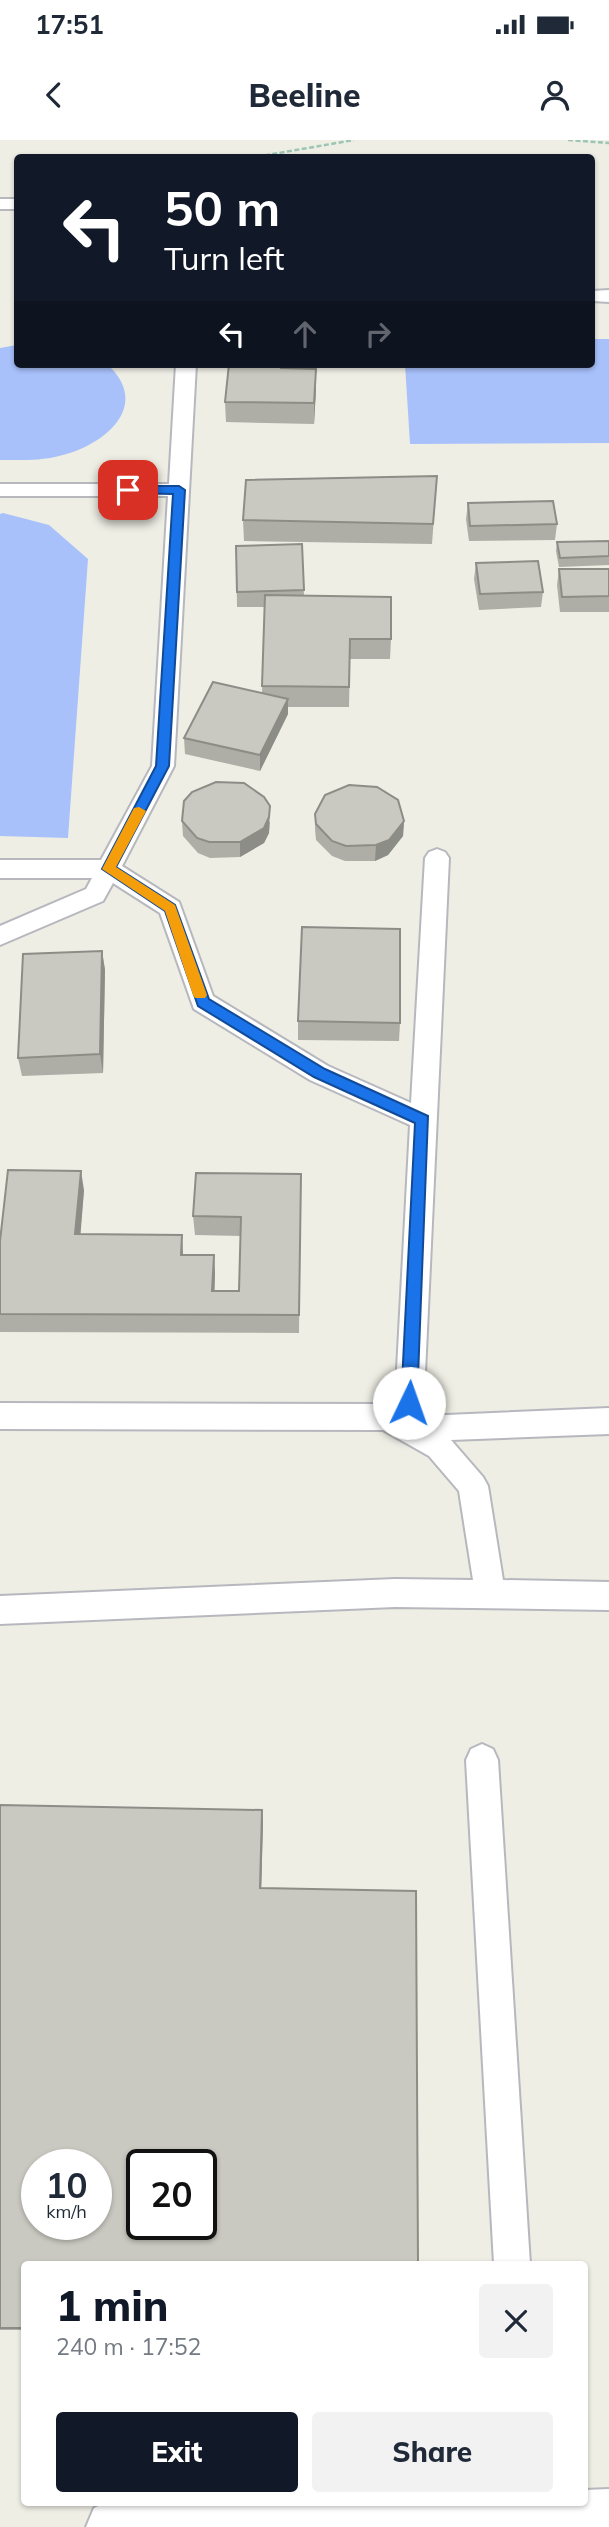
<!DOCTYPE html>
<meta charset="utf-8">
<style>
body{margin:0;font-family:Mulish,sans-serif;background:#f2f2f3;color:#1f2937;height:100vh;display:flex;flex-direction:column;font-size:26px;white-space:nowrap}
*{box-sizing:border-box;margin:0}
p{font-size:23px;color:#747a83}
.icon{flex:none;width:38px;height:38px;fill:none;stroke:currentColor;stroke-width:2;stroke-linecap:round;stroke-linejoin:round}
.map{position:relative;flex:1;overflow:hidden}
.details{position:absolute;left:21px;top:2121px;width:567px;height:245px;display:flex;flex-direction:column;background:#fff;border-radius:7px;box-shadow:0 2px 5px #0004}
.details>*{flex:none}
.hud{position:absolute;left:14px;top:14px;width:581px;height:214px;border-radius:7px;box-shadow:0 2px 5px #0004;background:#111827;color:#fff;overflow:hidden}
.speed{position:absolute;left:21px;top:2009px;display:flex;gap:14px;font-size:35px;font-weight:700;text-align:center}
.speed>*{display:grid;place-content:center;width:91px;height:91px;border-radius:50%;background:#fff;box-shadow:0 2px 5px #0004;line-height:1}
.speed small{font-size:18px;font-weight:400}
.speed .limit{border:4px solid #111;border-radius:10px;background:#fff;color:#111}
.pin{position:absolute;display:grid;place-items:center;width:60px;height:60px;color:#fff;margin:-30px;border-radius:14px;box-shadow:0 4px 10px #0006}
.me{position:absolute;width:77px;margin:-38px;rotate:3deg;stroke-linejoin:round;filter:drop-shadow(0 0 5px #0008)}
.turn{display:flex;align-items:center;gap:24px;height:147px;padding:0 35px;font-size:32px}
.turn .icon{width:91px;height:91px;stroke-width:2.5}
.turn b{display:block;font-size:49px;line-height:60px}
.lanes{display:flex;align-items:center;height:66px;padding:0 35px;background:#0003;justify-content:center;gap:35px;direction:ltr}
.lanes .off{opacity:.35}
.round{display:grid;place-items:center;flex:none;width:74px;height:74px;border-radius:7px;background:#f2f2f3}
.headline{display:flex;align-items:center;justify-content:space-between;height:119px;padding:0 35px}
h1{font-size:42px;font-weight:800;line-height:52px;color:#111827}
.action{display:flex;gap:14px;margin-top:auto;padding:14px 35px}
.action a{flex:1;height:80px;border-radius:7px;background:#111827;color:#fff;font-size:28px;font-weight:800;line-height:80px;text-align:center}
.action a+a{background:#f2f2f3;color:#1f2937}
.status{display:flex;justify-content:space-between;align-items:center;height:49px;padding:0 35px;background:#fff;direction:ltr}
.status svg{height:19px;fill:currentColor}
header{display:flex;justify-content:space-between;align-items:center;height:91px;padding:0 35px;background:#fff;font-size:32px;font-weight:800}
.map>svg:first-child{display:block}
.water{fill:#a8c1fb}
.lines{fill:none;stroke-linecap:round;stroke-linejoin:round}
.lane-casing{stroke:#b7b8be;stroke-width:4}
.street-casing{stroke:#b7b8be;stroke-width:4}
.path{stroke:#9cc5b3;stroke-width:2.5;stroke-dasharray:5 2.5;stroke-linecap:butt}
.lane{fill:#fff;fill-rule:evenodd}
.street{fill:#fff;fill-rule:evenodd}
.wall{fill:#aeada6}
.shaded-wall{fill:#8d8d87}
.building{fill:#cac9c1;stroke:#8d8d87;stroke-width:2;fill-rule:evenodd}
.route{fill:#1a73e8;stroke:#114b97;stroke-width:2}
.slow{fill:#f59e0b}
</style>
<div class="status"><b>17:51</b><svg viewBox="0 0 49 12"><path d="M0 12V9h3v3zM5 12V6h3v6zM10 12V3h3v9zM15 12V0h3v12zM26 1h20v11H26zM47 4h2v5h-2z"/></svg></div>
<header><svg class="icon" aria-label="back" viewBox="0 0 24 24"><path d="M15 5l-7 7 7 7"/></svg>Beeline<svg class="icon" aria-label="person" viewBox="0 0 24 24"><circle cx="12" cy="8" r="4"/><path d="M4 21q1-7 8-7t8 7"/></svg></header>
<div class="map">
<svg width="609" height="2387" viewBox="0 0 609 2387">
<rect width="100%" height="100%" fill="#eeeee5"/>
<!-- water -->
<g class="water">
<path d="M 592,199 L 609,199 L 609,303 L 410,304 L 405,224 L 592,224 Z"/>
<path d="M 17,205 L 18,224 L 107,224 C 153,266 104,306 59,316 C 40,321 20,320 0,320 L 0,208 Z"/>
<path d="M 3,373 L 49,385 L 88,419 L 68,698 L 0,696 L 0,374 Z"/>
</g>
<g class="lines">
<!-- lane casing -->
<g class="lane-casing">
<g id="lane">
<rect x="0" y="59" width="18" height="10"/>
<path d="M 609,150 L 609,162 L 592,161 L 592,151 Z"/>
<path d="M 176,224 L 196,224 L 174,626 L 122,726 L 179,762 L 213,856 L 328,926 L 411,963 L 425,718 L 429,712 L 437,709 L 445,712 L 449,718 L 423,1276 L 609,1268 L 609,1294 L 451,1300 L 483,1337 L 488,1346 L 503,1440 L 609,1442 L 609,1470 L 395,1467 L 0,1484 L 0,1456 L 395,1439 L 473,1440 L 459,1351 L 429,1316 L 383,1290 L 0,1289 L 0,1263 L 387,1264 L 395,1267 L 410,985 L 310,940 L 194,869 L 160,773 L 113,743 L 103,761 L 0,805 L 0,786 L 86,749 L 92,738 L 0,738 L 0,720 L 101,720 L 152,626 L 168,356 L 0,356 L 0,344 L 169,344 Z"/>
<path d="M 482,1604 L 493,1609 L 498,1620 L 530,2124 L 494,2124 L 466,1620 L 471,1609 Z"/>
</g>
</g>
<!-- street casing -->
<g class="street-casing">
<path id="street" d="M 609,2349 L 609,2387 L 86,2387 L 94,2368 L 107,2362 L 584,2362 L 584,2350 Z"/>
</g>
<!-- path -->
<g class="path">
<path d="M 568,0 L 609,3"/>
<path d="M 250,18 L 354,0"/>
</g>
<!-- lane -->
<use href="#lane" class="lane"/>
<!-- street -->
<use href="#street" class="street"/>
</g>
<!-- wall -->
<g class="wall">
<path d="M 229,224 L 283,224 L 282,228 L 316,249 L 314,284 L 226,282 L 225,262 Z"/>
<path d="M 437,336 L 432,404 L 244,401 L 243,380 Z"/>
<path d="M 468,363 L 557,384 L 555,400 L 469,401 L 466,379 Z"/>
<path d="M 609,401 L 609,425 L 559,427 L 556,411 L 557,402 Z"/>
<path d="M 302,404 L 304,456 L 391,499 L 390,519 L 350,519 L 349,567 L 288,567 L 288,574 L 260,631 L 185,614 L 184,598 L 262,553 L 265,467 L 237,467 L 236,406 Z"/>
<path d="M 476,423 L 543,452 L 541,467 L 479,470 L 474,439 Z"/>
<path d="M 559,429 L 609,429 L 609,472 L 560,472 L 557,445 Z"/>
<path d="M 315,674 L 404,681 L 403,696 L 388,715 L 375,721 L 345,721 L 332,716 L 316,700 L 315,689 Z"/>
<path d="M 182,681 L 270,682 L 269,693 L 264,703 L 240,717 L 210,718 L 198,713 L 183,696 Z"/>
<path d="M 102,811 L 105,830 L 103,933 L 22,936 L 18,918 Z"/>
<path d="M 298,881 L 400,883 L 399,901 L 298,900 Z"/>
<path d="M 301,1034 L 299,1193 L 0,1192 L 0,1101 L 84,1050 L 80,1094 L 183,1115 L 214,1115 L 215,1134 L 214,1151 L 239,1151 L 241,1096 L 195,1095 L 193,1076 Z"/>
<path d="M 0,1665 L 262,1670 L 263,1682 L 261,1748 L 24,2124 L 24,2190 L 0,2190 Z"/>
</g>
<!-- shaded-wall -->
<g class="shaded-wall">
<path d="M 316,229 L 316,249 L 314,284 L 314,263 Z"/>
<path d="M 288,559 L 288,574 L 260,631 L 260,615 Z"/>
<path d="M 270,666 L 269,693 L 264,703 L 240,717 L 240,702 Z"/>
<path d="M 404,681 L 403,696 L 388,715 L 375,721 L 376,705 Z"/>
<path d="M 102,811 L 105,830 L 103,933 L 100,914 Z"/>
<path d="M 81,1031 L 84,1050 L 79,1113 L 75,1094 Z"/>
<path d="M 182,1095 L 183,1113 L 183,1134 L 181,1115 Z"/>
<path d="M 214,1115 L 215,1134 L 214,1169 L 212,1151 Z"/>
<path d="M 262,1670 L 263,1682 L 261,1758 L 260,1748 Z"/>
</g>
<!-- building -->
<g class="building">
<path d="M 229,224 L 281,224 L 281,228 L 316,229 L 314,263 L 225,262 Z"/>
<path d="M 437,336 L 433,384 L 243,380 L 246,340 Z"/>
<path d="M 553,361 L 557,384 L 470,386 L 468,363 Z"/>
<path d="M 609,401 L 609,416 L 560,418 L 557,402 Z"/>
<path d="M 302,404 L 304,450 L 237,452 L 236,406 Z"/>
<path d="M 538,421 L 543,452 L 480,454 L 476,423 Z"/>
<path d="M 559,429 L 609,429 L 609,456 L 562,457 Z"/>
<path d="M 265,455 L 391,457 L 391,499 L 350,499 L 349,547 L 262,546 Z"/>
<path d="M 213,542 L 288,559 L 260,615 L 184,598 Z"/>
<path d="M 216,642 L 244,643 L 264,657 L 270,666 L 269,677 L 264,688 L 240,702 L 209,702 L 197,698 L 182,681 L 184,661 L 192,652 Z"/>
<path d="M 349,645 L 377,647 L 398,660 L 404,681 L 389,700 L 376,705 L 346,706 L 332,701 L 316,684 L 315,674 L 325,655 Z"/>
<path d="M 302,787 L 400,789 L 400,883 L 298,881 Z"/>
<path d="M 102,811 L 100,914 L 18,918 L 23,814 Z"/>
<path d="M 8,1030 L 81,1031 L 75,1094 L 182,1095 L 181,1115 L 214,1115 L 212,1151 L 239,1151 L 241,1077 L 193,1076 L 196,1033 L 301,1034 L 299,1175 L 0,1174 L 0,1101 Z"/>
<path d="M 0,1665 L 262,1670 L 260,1748 L 416,1751 L 418,2124 L 24,2124 L 24,2188 L 0,2188 ZM 37,2025 L 96,2025 L 96,2084 L 37,2084 ZM 142,2025 L 201,2025 L 201,2084 L 142,2084 Z"/>
</g>
<!-- route -->
<path class="route" d="M 128,346 L 179,346 L 185,350 L 169,626 L 116,727 L 175,765 L 209,859 L 325,929 L 428,976 L 417,1263 L 409,1270 L 401,1263 L 415,983 L 314,937 L 198,866 L 165,771 L 102,729 L 156,626 L 173,354 L 124,353 L 122,350 Z"/>
<!-- slow -->
<path class="slow" d="M 139,667 L 146,671 L 116,727 L 175,765 L 207,855 L 205,858 L 195,858 L 193,855 L 165,771 L 102,729 L 134,668 Z"/>
</svg>
<div class="speed"><div>10<small>km/h</small></div><div class="limit">20</div></div>
<div class="pin" style="left:128px;top:350px;background:#d93025"><svg class="icon" aria-label="arrive" viewBox="0 0 24 24"><path d="M6 21V4h12l-3 4 3 4H6"/></svg></div>
<svg class="me" style="left:409px;top:1263px" viewBox="-20 -20 40 40"><circle r="19" fill="#fff"/><path d="M0-13L10 11 0 6-10 11z" fill="#1a73e8"/></svg>
<div class="hud">
<div class="turn"><svg class="icon" aria-label="left" viewBox="0 0 24 24"><path d="M17 20v-9H6M10 6l-5 5 5 5"/></svg><div><b>50 m</b>Turn left</div></div>
<div class="lanes"><svg class="icon" aria-label="left" viewBox="0 0 24 24"><path d="M17 20v-9H6M10 6l-5 5 5 5"/></svg><svg class="icon off" aria-label="ahead" viewBox="0 0 24 24"><path d="M12 20V5M6 11l6-6 6 6"/></svg><svg class="icon off" aria-label="right" viewBox="0 0 24 24"><path d="M7 20v-9h11M14 6l5 5-5 5"/></svg></div>
</div>
<section class="details">
<div class="headline"><div><h1>1 min</h1><p>240 m · 17:52</p></div><a class="round"><svg class="icon" aria-label="close" viewBox="0 0 24 24"><path d="M6 6l12 12M18 6L6 18"/></svg></a></div>
<div class="action"><a>Exit</a><a>Share</a></div>
</section>
</div>
